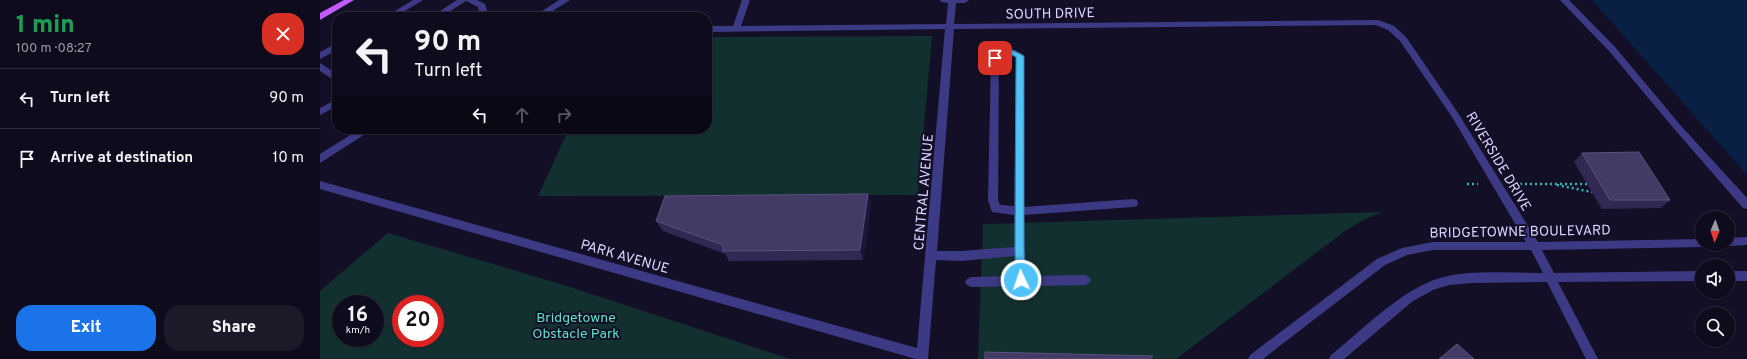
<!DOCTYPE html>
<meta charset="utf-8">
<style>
body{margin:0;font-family:Overpass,sans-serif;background:#1c1929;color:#f1f3f6;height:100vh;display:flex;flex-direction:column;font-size:15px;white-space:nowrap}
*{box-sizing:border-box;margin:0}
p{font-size:13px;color:#9b9ba3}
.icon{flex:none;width:22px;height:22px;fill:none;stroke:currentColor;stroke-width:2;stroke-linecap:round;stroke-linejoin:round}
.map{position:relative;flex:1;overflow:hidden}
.sheet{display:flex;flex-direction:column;background:#0e0b1c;width:320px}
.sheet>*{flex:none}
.top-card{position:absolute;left:12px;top:12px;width:380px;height:122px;border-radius:16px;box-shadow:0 1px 3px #0004,0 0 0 1px #2e2b3b;background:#0e0b1c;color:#f1f3f6;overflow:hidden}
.needle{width:26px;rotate:182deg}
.tools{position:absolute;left:1375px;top:211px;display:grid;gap:8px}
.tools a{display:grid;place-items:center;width:40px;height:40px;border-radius:50%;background:#0e0b1c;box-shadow:0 1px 3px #0004,0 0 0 1px #2e2b3b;font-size:20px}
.speed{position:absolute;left:12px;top:295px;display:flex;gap:8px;font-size:20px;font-weight:700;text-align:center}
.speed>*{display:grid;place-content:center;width:52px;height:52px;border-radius:50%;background:#0e0b1c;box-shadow:0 1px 3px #0004,0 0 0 1px #2e2b3b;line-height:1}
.speed small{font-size:10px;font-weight:400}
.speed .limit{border:6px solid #d22;background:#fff;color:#111}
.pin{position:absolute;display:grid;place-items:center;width:34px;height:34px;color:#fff;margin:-17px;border-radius:8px;box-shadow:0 2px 6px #0006}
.me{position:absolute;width:44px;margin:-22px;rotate:357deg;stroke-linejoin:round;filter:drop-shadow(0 0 3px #0008)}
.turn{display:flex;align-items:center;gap:14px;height:84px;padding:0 16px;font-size:18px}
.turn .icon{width:52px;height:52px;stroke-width:2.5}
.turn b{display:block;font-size:28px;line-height:34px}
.lanes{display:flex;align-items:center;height:38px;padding:0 16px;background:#0003;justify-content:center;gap:20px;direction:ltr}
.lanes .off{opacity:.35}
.round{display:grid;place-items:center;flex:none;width:42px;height:42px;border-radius:16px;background:#1c1929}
.headline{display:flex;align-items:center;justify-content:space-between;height:68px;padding:0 16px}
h1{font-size:24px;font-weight:800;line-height:30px;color:#1e9e55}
.primary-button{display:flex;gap:8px;margin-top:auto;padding:8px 16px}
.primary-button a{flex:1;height:46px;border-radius:16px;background:#1a73e8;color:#fff;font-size:16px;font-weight:800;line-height:46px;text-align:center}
.primary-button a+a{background:#1c1929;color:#f1f3f6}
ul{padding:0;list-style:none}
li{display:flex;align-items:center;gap:12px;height:60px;padding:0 16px;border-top:1px solid #2e2b3b}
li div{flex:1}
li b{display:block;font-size:15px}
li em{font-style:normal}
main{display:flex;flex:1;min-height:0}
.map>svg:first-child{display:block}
.green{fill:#12302f;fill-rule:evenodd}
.water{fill:#0a1f44}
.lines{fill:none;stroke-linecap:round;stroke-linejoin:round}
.path{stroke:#2fb8b0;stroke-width:2.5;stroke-dasharray:2 3;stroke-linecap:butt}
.minor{fill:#3d3a85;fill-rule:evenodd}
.major{fill:#c25bff;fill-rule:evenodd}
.wall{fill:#312854}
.shaded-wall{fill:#1d163a}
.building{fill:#433a66;stroke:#5a527e}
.route{fill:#4fc3f7;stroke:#337fa1}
.labels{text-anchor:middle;stroke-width:4;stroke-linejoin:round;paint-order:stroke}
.street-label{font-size:14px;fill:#d9d4ff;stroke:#130f26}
.park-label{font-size:14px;fill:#5fe0c0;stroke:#130f26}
</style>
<main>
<section class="sheet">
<div class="headline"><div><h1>1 min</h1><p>100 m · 08:27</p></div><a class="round" style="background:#d93025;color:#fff"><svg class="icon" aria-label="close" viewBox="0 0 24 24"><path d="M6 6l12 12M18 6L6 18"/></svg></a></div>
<ul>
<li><svg class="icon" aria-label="left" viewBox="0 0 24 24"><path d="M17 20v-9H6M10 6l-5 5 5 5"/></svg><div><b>Turn left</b></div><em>90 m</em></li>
<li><svg class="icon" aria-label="arrive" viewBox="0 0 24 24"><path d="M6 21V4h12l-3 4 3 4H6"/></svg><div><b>Arrive at destination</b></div><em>10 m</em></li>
</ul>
<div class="primary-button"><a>Exit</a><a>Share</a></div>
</section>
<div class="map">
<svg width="1427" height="359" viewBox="0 0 1427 359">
<rect width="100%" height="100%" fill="#130f26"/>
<!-- green -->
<g class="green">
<path d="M 612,36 L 598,195 L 218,196 L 249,129 L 387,129 L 387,37 Z"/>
<path d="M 1063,212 L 1043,220 L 1025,231 L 856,359 L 658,359 L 663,224 Z"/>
<path d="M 68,233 L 244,285 L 470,359 L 0,359 L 0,291 ZM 21,304 L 55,304 L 55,338 L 21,338 ZM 81,304 L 115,304 L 115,338 L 81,338 Z"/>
</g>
<!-- water -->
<path class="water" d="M 1272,0 L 1427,0 L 1427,175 Z"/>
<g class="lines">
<!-- path -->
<g class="path">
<path d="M 1147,184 L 1158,184"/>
<path d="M 1195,184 L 1270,184"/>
<path d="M 1237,185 L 1272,192"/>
</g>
<!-- minor -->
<g class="minor">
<path d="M 93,0 L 103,0 L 75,17 L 65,17 Z"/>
<path d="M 137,0 L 157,0 L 165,4 L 167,11 L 164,17 L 156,17 L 159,11 L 158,7 L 146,1 L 121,17 L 111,17 Z"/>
<path d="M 239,0 L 250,0 L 223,17 L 213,17 Z"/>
<path d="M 422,0 L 430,0 L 421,26 L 626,24 L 628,3 L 621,2 L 620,0 L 649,0 L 645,3 L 636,3 L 634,24 L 1059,20 L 1074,26 L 1086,37 L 1138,113 L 1218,242 L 1382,239 L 1382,244 L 1387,244 L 1382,247 L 1222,250 L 1234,273 L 1382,271 L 1382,281 L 1238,282 L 1278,359 L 1266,359 L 1227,282 L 1152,283 L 1129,285 L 1113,290 L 1093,301 L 1024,359 L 1009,359 L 1011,355 C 1045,328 1085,285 1128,276 C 1154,270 1195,273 1223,273 L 1211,250 L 1113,250 L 1087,255 L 1065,265 L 943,359 L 928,359 L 930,355 L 1057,259 L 1082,248 L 1113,242 L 1206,242 L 1132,117 L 1080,41 L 1068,30 L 1056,25 L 634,29 L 617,251 L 641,251 L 694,247 L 694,215 L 672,212 L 668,200 L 671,58 C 672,56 674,52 677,50 C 685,45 699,50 704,56 L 704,207 L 813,199 L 817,200 L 818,203 L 817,206 L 813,207 L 704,215 L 706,276 L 765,275 L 769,277 L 771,280 L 769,283 L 765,285 L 651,287 L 647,285 L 645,282 L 647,279 L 651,277 L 695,276 L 694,256 L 641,261 L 616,260 L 608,359 L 596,359 L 0,189 L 0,181 L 597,348 L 625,29 L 387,32 L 387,26 L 413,26 ZM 689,54 L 696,57 L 694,206 L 680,205 L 678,200 L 679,59 L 683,55 Z"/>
<path d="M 1240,0 L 1249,0 L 1295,47 L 1362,127 L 1427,198 L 1427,209 L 1423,208 L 1356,131 L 1289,51 Z"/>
<path d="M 17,43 L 17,50 L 0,59 L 0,52 Z"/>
<path d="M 0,63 L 17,74 L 17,82 L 0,71 Z"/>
<path d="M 17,99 L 17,106 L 0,115 L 0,108 Z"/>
<path d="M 40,129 L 52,129 L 50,131 L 0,163 L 0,154 Z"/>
<path d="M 1427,237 L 1427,245 L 1408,246 L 1404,244 L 1408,244 L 1408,238 Z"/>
<rect x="1408" y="271" width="19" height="10"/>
</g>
<!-- major -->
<path class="major" d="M 24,0 L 34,0 L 0,20 L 0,13 Z"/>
</g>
<!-- wall -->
<g class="wall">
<path d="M 1262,153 L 1350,200 L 1341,208 L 1282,209 L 1254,162 Z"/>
<path d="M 548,194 L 551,205 L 543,260 L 409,261 L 405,254 L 343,231 L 336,221 Z"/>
</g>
<!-- shaded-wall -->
<path class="shaded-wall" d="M 548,194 L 551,205 L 543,260 L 540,250 Z"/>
<!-- building -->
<g class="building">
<path d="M 1319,152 L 1350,200 L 1290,200 L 1262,153 Z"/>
<path d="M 548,194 L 540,250 L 403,251 L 403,245 L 336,221 L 345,196 Z"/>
<path d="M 1137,344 L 1154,359 L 1119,359 Z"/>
<path d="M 665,352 L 833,356 L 830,359 L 665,359 Z"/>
</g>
<!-- route -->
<path class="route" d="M 690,49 L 704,56 L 704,251 L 706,280 L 705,283 L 701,285 L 697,283 L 696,280 L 695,251 L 696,57 L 689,54 L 682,55 L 678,60 L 675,61 L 671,58 L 677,51 Z"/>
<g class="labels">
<!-- street labels -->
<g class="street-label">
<text transform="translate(730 13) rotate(-1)" y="5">SOUTH DRIVE</text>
<text transform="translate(1179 161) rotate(59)" y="5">RIVERSIDE DRIVE</text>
<text transform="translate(603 192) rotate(-85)" y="5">CENTRAL AVENUE</text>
<text transform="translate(1200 231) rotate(-1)" y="5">BRIDGETOWNE BOULEVARD</text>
<text transform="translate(305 256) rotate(16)" y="5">PARK AVENUE</text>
</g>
<!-- park labels -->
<g class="park-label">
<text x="256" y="322">Bridgetowne<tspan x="256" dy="16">Obstacle Park</tspan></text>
</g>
</g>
</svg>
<div class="tools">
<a><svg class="needle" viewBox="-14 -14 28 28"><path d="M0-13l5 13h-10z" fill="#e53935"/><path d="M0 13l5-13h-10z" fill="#9b9ba3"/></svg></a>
<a><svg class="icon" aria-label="sound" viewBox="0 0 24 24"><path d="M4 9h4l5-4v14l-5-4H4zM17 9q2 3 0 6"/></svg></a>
<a><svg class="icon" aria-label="search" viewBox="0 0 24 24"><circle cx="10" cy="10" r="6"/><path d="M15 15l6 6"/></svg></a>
</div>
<div class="speed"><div>16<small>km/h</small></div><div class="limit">20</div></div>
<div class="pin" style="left:675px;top:58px;background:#d93025"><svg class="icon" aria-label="arrive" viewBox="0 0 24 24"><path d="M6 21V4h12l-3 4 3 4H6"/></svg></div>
<svg class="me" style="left:701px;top:280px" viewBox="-20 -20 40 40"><circle r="17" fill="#4fc3f7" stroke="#fff" stroke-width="3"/><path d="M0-11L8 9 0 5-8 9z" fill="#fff"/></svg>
<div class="top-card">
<div class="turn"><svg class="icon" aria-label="left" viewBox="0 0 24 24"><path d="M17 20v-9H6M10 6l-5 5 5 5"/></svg><div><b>90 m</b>Turn left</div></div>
<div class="lanes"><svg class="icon" aria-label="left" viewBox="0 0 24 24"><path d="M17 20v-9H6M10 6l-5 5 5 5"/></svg><svg class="icon off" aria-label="ahead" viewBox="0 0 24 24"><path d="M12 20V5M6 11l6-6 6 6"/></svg><svg class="icon off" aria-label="right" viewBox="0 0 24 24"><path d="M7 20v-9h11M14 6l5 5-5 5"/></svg></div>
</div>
</div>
</main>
